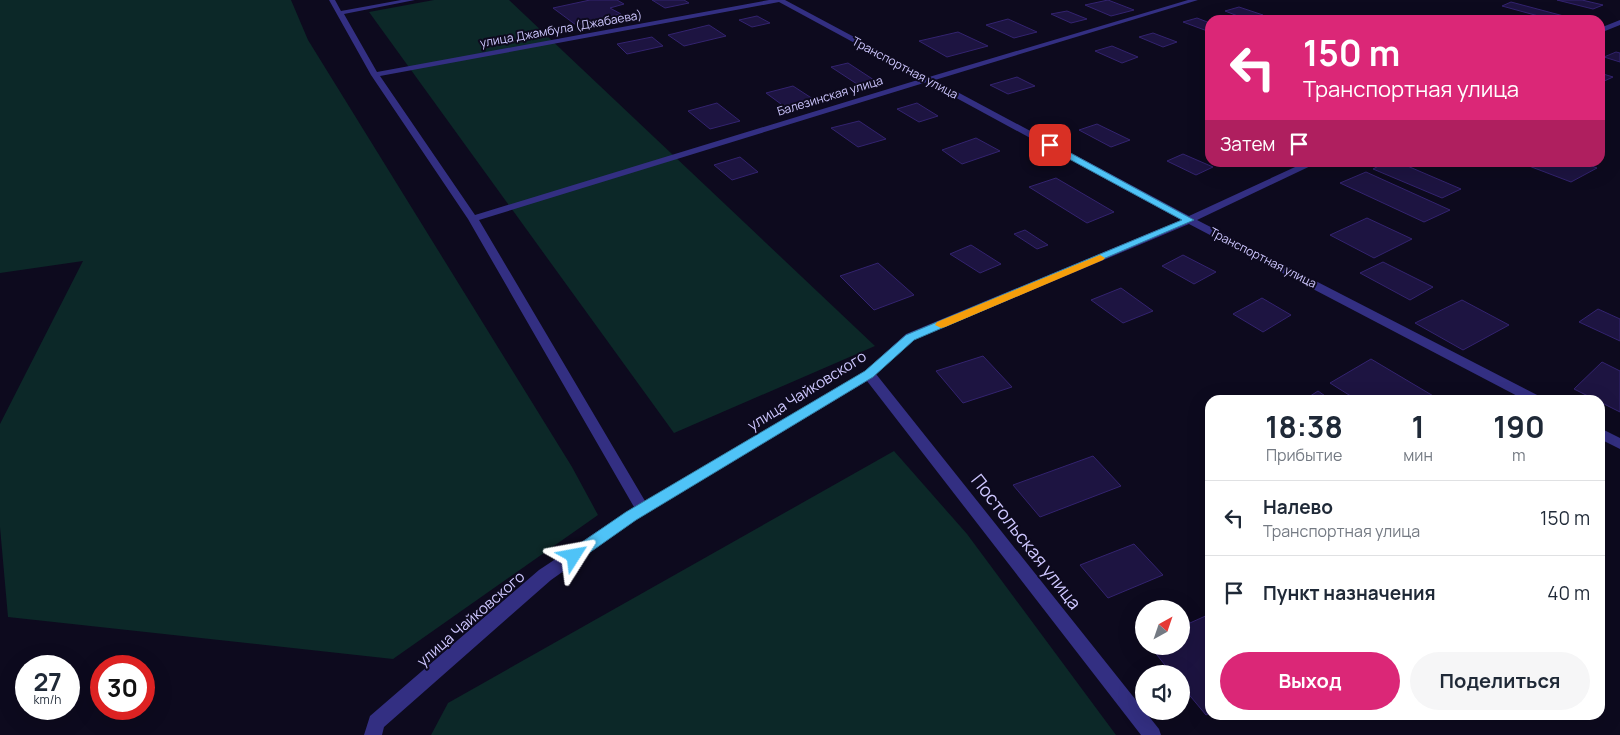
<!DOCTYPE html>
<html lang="ru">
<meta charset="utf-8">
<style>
body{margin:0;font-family:Manrope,sans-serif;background:#f6f6f7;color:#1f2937;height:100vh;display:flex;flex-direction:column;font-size:19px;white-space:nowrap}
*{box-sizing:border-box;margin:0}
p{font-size:16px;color:#747a83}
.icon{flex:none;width:28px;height:28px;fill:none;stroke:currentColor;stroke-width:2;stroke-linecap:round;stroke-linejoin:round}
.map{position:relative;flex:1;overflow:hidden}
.sheet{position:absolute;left:1205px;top:395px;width:400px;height:325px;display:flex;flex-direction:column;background:#fff;border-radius:15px;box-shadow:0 5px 20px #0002}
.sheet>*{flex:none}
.top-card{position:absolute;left:1205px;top:15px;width:400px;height:152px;border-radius:15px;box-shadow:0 5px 20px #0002;background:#db2777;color:#fff;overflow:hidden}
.needle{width:32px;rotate:40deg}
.tools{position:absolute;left:1135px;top:600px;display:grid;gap:10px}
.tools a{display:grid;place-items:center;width:55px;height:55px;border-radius:50%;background:#fff;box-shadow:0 5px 20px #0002;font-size:25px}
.speed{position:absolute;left:15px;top:655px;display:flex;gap:10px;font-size:25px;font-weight:700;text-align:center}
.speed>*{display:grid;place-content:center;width:65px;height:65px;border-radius:50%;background:#fff;box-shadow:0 5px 20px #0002;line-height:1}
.speed small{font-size:12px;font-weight:400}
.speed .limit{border:8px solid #d22;background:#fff;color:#111}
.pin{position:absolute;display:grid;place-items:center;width:42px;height:42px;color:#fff;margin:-21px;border-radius:10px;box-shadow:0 2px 8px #0006}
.me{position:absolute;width:55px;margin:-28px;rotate:56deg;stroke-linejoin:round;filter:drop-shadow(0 0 4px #0008)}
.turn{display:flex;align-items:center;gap:18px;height:105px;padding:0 15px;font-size:22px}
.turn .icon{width:65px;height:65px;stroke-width:2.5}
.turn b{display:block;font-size:35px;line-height:42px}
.then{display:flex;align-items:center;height:48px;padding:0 15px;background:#0003;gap:10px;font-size:19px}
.eta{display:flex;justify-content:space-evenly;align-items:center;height:85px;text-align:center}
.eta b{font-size:30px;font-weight:700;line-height:35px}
.action{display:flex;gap:10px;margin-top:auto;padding:10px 15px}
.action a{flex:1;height:58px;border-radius:30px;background:#db2777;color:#fff;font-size:20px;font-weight:700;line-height:58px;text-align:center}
.action a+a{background:#f6f6f7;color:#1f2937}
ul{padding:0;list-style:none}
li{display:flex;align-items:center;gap:15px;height:75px;padding:0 15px;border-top:1px solid #e0e1e3}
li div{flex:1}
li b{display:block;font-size:19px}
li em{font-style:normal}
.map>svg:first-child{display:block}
.green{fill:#0c2828}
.building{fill:#1d1441;stroke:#33236f}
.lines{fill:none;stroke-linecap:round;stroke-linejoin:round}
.street{fill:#332f82;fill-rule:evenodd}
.route{fill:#4fc3f7;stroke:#337fa1}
.slow{fill:#f59e0b}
.labels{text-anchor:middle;stroke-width:4;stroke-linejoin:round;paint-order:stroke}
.far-street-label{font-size:12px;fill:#cec7ff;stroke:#0d0a1e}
.street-label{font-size:15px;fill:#cec7ff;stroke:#0d0a1e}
.near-street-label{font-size:18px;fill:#cec7ff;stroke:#0d0a1e}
</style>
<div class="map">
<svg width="1620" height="735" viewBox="0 0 1620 735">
<rect width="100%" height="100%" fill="#0d0a1e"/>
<!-- green -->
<g class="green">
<path d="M 0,0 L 291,0 L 308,40 L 572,467 L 598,515 L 393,659 L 8,617 L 0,527 L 0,424 L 83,261 L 0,273 Z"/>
<path d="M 434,0 L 509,0 L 875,346 L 674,433 L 369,12 Z"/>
<path d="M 894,451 L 967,534 L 1116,735 L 431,735 L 448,703 Z"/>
</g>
<!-- building -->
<g class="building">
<path d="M 590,0 L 617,0 L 624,4 L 610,8 L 621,14 L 576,25 L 553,8 Z"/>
<path d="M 652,0 L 684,0 L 689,3 L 665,8 Z"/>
<path d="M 1108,0 L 1134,10 L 1111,16 L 1085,5 Z"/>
<path d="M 1557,0 L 1582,0 L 1603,5 L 1593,9 Z"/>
<path d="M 1511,2 L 1575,19 L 1553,20 L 1502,6 Z"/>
<path d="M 1239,7 L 1263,15 L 1248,20 L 1225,11 Z"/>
<path d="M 1067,11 L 1087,19 L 1071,23 L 1051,14 Z"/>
<path d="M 757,16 L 770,23 L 752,27 L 739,20 Z"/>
<path d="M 1197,18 L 1210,23 L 1210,32 L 1183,22 Z"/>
<path d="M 1008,19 L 1037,32 L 1014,38 L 986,25 Z"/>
<path d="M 709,25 L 726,36 L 684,46 L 668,35 Z"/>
<path d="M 958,32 L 988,46 L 947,57 L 919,41 Z"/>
<path d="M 1153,33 L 1177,42 L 1163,47 L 1139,37 Z"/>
<path d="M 652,37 L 663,46 L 627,54 L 617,44 Z"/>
<path d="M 1112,46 L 1138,57 L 1122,63 L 1095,51 Z"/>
<path d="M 1616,52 L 1620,53 L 1620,62 L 1604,57 Z"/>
<path d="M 848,63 L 874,80 L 857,84 L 831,67 Z"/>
<path d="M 1600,73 L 1613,77 L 1600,83 Z"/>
<path d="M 1017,77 L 1035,86 L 1008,94 L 990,85 Z"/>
<path d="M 793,86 L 813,99 L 785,107 L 766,93 Z"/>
<path d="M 717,103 L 740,121 L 710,129 L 688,111 Z"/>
<path d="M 917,103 L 938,116 L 919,122 L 897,109 Z"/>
<path d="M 859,121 L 886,139 L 858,147 L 831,128 Z"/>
<path d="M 1097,124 L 1130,140 L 1111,147 L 1079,130 Z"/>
<path d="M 976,138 L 1000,151 L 962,164 L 942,150 Z"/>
<path d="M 1183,154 L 1213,167 L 1196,175 L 1167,161 Z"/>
<path d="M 740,157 L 758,172 L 732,180 L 714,165 Z"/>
<path d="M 1386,162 L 1398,162 L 1461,189 L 1442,198 L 1373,169 Z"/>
<path d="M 1536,162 L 1583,162 L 1597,168 L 1571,182 L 1529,166 Z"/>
<path d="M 1366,172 L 1450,210 L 1424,222 L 1340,183 Z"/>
<path d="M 1056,178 L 1114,212 L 1087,223 L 1029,187 Z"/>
<path d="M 1367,218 L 1412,239 L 1374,258 L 1330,235 Z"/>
<path d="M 1025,230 L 1048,245 L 1037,249 L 1014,234 Z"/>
<path d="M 971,245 L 1001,264 L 980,273 L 950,254 Z"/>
<path d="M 1183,255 L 1216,272 L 1194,284 L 1162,266 Z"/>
<path d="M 1383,262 L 1433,287 L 1410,300 L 1360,273 Z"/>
<path d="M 878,263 L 914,295 L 874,310 L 840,276 Z"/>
<path d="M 1121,288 L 1153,311 L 1123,323 L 1091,300 Z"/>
<path d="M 1262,298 L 1291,315 L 1263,332 L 1233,314 Z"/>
<path d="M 1462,300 L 1509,325 L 1463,350 L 1415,323 Z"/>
<path d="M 1598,309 L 1620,319 L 1620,341 L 1579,322 Z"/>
<path d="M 983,356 L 1012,387 L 963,403 L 936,371 Z"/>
<path d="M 1371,359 L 1435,397 L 1429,400 L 1357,400 L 1330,383 Z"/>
<path d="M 1602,362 L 1620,371 L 1620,412 L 1600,402 L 1600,400 L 1596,400 L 1574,389 Z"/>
<path d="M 1318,391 L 1331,400 L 1304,400 Z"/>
<path d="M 1093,456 L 1121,486 L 1040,517 L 1013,485 Z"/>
<path d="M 1134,544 L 1163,575 L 1108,598 L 1080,565 Z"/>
<path d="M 1210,614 L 1210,713 L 1206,715 L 1181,685 L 1181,674 L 1172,674 L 1150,646 L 1181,646 L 1181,627 Z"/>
</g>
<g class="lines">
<!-- street -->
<g class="street">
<path d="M 329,0 L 335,0 L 341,11 L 401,0 L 415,0 L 344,14 L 377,72 L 769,0 L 785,0 L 929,77 L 1188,0 L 1198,0 L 935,80 L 1189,216 L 1306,162 L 1319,162 L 1197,220 L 1541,397 L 1543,400 L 1525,400 L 1189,224 L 914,340 L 876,374 L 1159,729 L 1161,735 L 1141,735 L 867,381 L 636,520 L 551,580 L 384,727 L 382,735 L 364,735 L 370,716 L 539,570 L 634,507 L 468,219 L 371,75 ZM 779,2 L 921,79 L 475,215 L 380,76 ZM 927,82 L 1181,220 L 906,334 L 865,371 L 645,501 L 479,220 Z"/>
<path d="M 1620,20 L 1620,25 L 1600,33 L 1600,28 Z"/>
<path d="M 1600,428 L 1620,438 L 1620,449 L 1600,439 Z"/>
</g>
</g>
<!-- route -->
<path class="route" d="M 1047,143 L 1052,143 L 1194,220 L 914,340 L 873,377 L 636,520 L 579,560 L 574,561 L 569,560 L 567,556 L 569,551 L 626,512 L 865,371 L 906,335 L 1182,220 L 1047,147 Z"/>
<!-- slow -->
<path class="slow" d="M 1100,255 L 1105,258 L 1103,260 L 945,327 L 941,328 L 935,325 L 937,322 Z"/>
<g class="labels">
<!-- far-street labels -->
<g class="far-street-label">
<text transform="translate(561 29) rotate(-10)" y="4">улица Джамбула (Джабаева)</text>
<text transform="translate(905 68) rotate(28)" y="4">Транспортная улица</text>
<text transform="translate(830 96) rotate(-17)" y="4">Балезинская улица</text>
<text transform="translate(1263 258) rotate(27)" y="4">Транспортная улица</text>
</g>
<!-- street labels -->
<g class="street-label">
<text transform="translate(807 391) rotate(-32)" y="5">улица Чайковского</text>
<text transform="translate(471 619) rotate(-41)" y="5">улица Чайковского</text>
</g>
<!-- near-street labels -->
<g class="near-street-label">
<text transform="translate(1026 542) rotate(52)" y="6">Постольская улица</text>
</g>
</g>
</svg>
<div class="tools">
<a><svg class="needle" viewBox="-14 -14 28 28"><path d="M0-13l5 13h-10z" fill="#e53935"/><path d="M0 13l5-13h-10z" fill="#747a83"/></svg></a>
<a><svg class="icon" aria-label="sound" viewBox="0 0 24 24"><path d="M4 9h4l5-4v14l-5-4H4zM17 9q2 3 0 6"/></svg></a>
</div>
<div class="speed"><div>27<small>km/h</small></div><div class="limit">30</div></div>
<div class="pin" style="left:1050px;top:145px;background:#d93025"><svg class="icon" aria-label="arrive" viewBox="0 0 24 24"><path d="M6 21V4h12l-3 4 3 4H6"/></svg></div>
<svg class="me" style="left:574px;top:556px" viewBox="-20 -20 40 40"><path d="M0-17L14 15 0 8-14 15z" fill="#4fc3f7" stroke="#fff" stroke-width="4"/></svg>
<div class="top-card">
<div class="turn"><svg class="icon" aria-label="left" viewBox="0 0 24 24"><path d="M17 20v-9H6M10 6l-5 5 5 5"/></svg><div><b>150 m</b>Транспортная улица</div></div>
<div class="then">Затем<svg class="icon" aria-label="arrive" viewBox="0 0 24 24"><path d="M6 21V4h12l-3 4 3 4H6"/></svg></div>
</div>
<section class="sheet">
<div class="eta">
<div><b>18:38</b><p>Прибытие</p></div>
<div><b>1</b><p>мин</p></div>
<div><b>190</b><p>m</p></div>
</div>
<ul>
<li><svg class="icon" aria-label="left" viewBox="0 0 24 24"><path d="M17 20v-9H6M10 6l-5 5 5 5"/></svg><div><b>Налево</b><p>Транспортная улица</p></div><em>150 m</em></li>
<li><svg class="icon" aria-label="arrive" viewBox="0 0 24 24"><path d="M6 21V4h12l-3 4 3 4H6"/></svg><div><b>Пункт назначения</b></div><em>40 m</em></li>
</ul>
<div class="action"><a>Выход</a><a>Поделиться</a></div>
</section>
</div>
